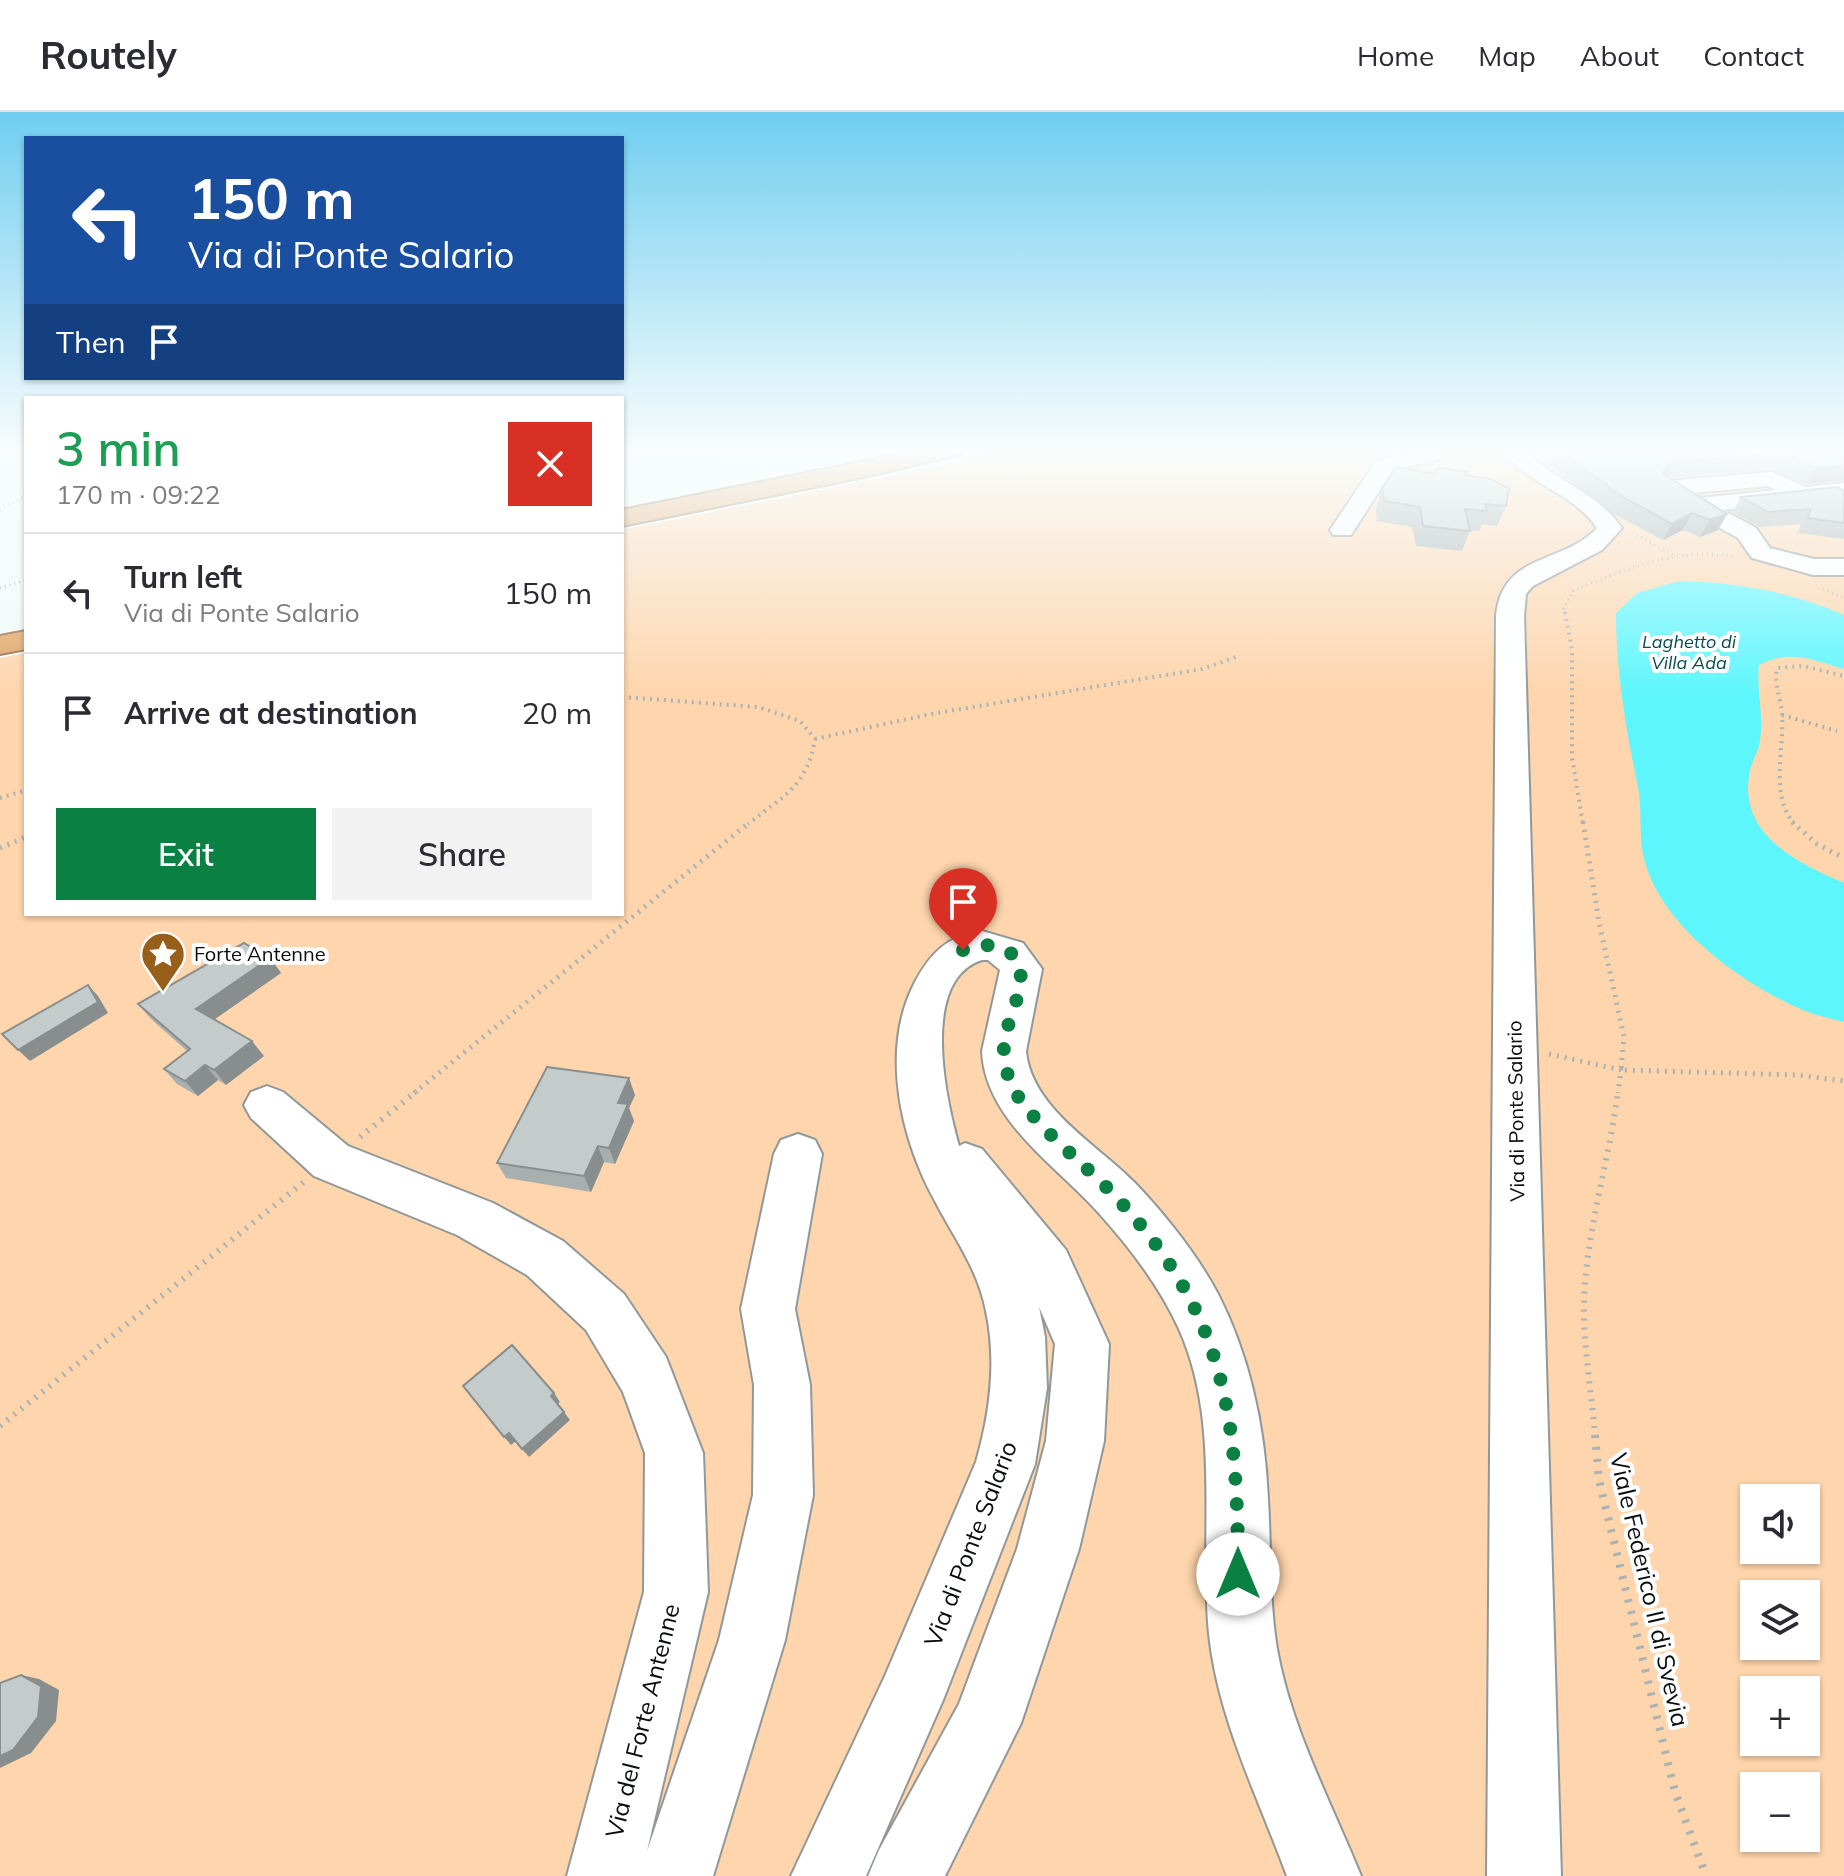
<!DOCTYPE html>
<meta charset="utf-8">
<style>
body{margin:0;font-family:Mulish,sans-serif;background:#f2f2f3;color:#2b2b33;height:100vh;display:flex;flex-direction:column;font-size:30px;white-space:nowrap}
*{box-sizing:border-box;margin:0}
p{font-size:26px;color:#7c7c81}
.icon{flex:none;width:44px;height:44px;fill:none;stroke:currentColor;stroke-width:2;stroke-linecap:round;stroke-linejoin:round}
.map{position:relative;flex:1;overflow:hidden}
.side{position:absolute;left:24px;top:284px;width:600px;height:520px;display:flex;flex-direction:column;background:#fff;border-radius:0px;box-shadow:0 2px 6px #0004}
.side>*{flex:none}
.hud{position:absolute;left:24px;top:24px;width:600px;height:244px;border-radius:0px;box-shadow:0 2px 6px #0004;background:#1a4fa0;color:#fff;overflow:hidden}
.tools{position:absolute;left:1740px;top:1372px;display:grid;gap:16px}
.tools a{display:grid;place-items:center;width:80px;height:80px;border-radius:0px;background:#fff;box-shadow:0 2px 6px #0004;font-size:40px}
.pin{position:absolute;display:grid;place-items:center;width:68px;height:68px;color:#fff;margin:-82px -34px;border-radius:50% 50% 50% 0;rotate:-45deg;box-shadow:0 0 8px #0007}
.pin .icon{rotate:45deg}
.me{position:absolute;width:88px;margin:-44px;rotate:0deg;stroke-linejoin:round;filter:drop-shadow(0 0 6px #0008)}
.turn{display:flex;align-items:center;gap:28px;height:168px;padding:0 32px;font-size:36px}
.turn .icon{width:104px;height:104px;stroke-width:2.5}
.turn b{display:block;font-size:56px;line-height:68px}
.then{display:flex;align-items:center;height:76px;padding:0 32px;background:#0003;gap:16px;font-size:30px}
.round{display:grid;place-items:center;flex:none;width:84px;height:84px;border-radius:0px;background:#f2f2f3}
.headline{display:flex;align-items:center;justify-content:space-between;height:136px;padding:0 32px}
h1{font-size:48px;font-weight:600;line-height:60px;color:#1e9e55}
.primary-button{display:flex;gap:16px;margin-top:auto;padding:16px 32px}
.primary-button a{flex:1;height:92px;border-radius:0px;background:#0b8043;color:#fff;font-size:32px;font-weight:600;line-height:92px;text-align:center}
.primary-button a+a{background:#f2f2f3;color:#2b2b33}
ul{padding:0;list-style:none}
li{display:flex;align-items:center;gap:24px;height:120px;padding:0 32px;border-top:2px solid #e1e1e2}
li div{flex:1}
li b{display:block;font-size:30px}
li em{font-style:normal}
header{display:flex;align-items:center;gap:48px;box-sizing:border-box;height:112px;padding:0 40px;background:#fff;border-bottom:2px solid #e1e1e2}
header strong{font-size:38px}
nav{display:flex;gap:44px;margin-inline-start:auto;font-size:28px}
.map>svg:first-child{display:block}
.green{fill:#fed5ac;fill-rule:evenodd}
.water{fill:#5df6fd}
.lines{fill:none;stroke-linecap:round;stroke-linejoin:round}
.minor-casing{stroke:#909898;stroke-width:4}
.highway-casing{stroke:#956f45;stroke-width:4}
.path-far4{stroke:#abb2b2;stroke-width:3;stroke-dasharray:1 4;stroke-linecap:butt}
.path-far3{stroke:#abb2b2;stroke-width:4;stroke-dasharray:2 5;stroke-linecap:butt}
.path-far2{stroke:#abb2b2;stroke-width:5;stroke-dasharray:2 6;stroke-linecap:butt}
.path-far1{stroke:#abb2b2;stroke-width:6;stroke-dasharray:2 7;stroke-linecap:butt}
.path{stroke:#abb2b2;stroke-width:8;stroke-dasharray:3 9;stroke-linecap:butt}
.minor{fill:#fff;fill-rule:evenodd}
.highway{fill:#e1a464;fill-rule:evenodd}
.wall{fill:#a8afaf}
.shaded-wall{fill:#888e8e}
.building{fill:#c3cbcb;stroke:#888e8e;stroke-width:2}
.route{stroke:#0b8043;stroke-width:14;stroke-dasharray:0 25.2}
.labels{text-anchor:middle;stroke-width:8;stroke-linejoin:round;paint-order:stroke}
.far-water-label{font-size:18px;font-style:italic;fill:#064d50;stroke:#fff}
.poi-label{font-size:20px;fill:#090c0c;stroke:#fff;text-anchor:start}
.street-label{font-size:20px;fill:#090c0c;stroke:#fff}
.near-street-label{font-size:24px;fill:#090c0c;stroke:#fff}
</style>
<header>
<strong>Routely</strong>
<nav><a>Home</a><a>Map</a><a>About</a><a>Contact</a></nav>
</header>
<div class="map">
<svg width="1844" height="1764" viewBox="0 0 1844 1764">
<rect width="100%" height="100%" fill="#f1fafa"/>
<!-- green -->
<path class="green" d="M 1025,337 L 1844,337 L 1844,1764 L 0,1764 L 0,546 L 26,541 L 26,802 L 622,802 L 622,418 ZM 1754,1386 L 1806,1386 L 1806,1438 L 1754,1438 ZM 1754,1482 L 1806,1482 L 1806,1534 L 1754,1534 ZM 1754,1578 L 1806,1578 L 1806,1630 L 1754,1630 ZM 1754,1674 L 1806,1674 L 1806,1726 L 1754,1726 Z"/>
<!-- water -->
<path class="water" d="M 1679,469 C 1735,470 1792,480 1844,503 L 1844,557 C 1811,548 1792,537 1759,553 C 1756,579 1764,603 1760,628 C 1759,640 1750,651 1749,664 C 1740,723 1797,751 1844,771 L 1844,910 C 1831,906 1816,904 1803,898 C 1742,872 1657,812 1643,742 C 1639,720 1642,697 1638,675 C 1626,618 1616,559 1616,501 L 1637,481 Z"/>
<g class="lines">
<!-- minor casing -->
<g class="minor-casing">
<g id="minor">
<path d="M 1424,337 L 1449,337 L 1439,347 L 1392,359 L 1351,423 L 1333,423 L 1330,418 L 1376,349 Z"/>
<path d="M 1501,337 L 1524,337 C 1553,369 1597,379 1622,416 L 1602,438 L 1533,474 L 1526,482 L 1524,504 L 1561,1764 L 1487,1764 L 1496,504 C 1502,440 1563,453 1597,416 C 1574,381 1526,372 1501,337 Z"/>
<path d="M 1772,360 L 1806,375 L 1844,371 L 1844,385 L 1723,398 L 1756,416 L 1770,436 L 1814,447 L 1844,447 L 1844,463 L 1813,463 L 1752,446 L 1738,426 L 1689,399 L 1656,376 L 1660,371 L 1668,369 ZM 1768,374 L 1776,378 L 1701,386 L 1692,381 Z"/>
<path d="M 982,819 L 1023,831 L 1042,857 L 1026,939 C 1031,996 1098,1033 1135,1071 C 1167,1105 1196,1141 1218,1182 C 1250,1245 1265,1316 1268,1387 C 1271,1437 1269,1487 1277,1537 C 1291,1616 1331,1690 1361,1764 L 1287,1764 C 1258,1685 1218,1607 1209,1522 C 1199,1421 1222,1313 1179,1217 C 1159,1173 1128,1133 1096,1098 C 1054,1052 985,1007 982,939 L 1000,858 L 988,848 L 982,848 C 919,868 946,988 959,1034 L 965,1031 L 982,1037 L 1066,1138 L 1109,1232 L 1104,1329 L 1079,1437 L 1021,1611 L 945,1764 L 868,1764 L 879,1738 L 959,1592 L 1017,1437 L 1046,1329 L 1055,1232 L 1039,1195 L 1045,1225 L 1047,1276 L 1035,1352 L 943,1588 L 866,1764 L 791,1764 L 885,1564 L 976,1350 C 990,1301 997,1250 986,1199 C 978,1157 954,1126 935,1089 C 901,1027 880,939 914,872 C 930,841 947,824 982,819 Z"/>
<path d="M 267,974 L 283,980 L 348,1034 L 493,1091 L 563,1129 L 624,1182 L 666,1245 L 703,1341 L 708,1480 L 647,1739 L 719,1528 L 753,1383 L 754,1273 L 741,1197 L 774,1042 L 781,1028 L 798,1022 L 815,1028 L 822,1042 L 795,1197 L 810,1273 L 813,1383 L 785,1528 L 713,1764 L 567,1764 L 644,1480 L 645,1341 L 623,1280 L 586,1218 L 527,1163 L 457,1123 L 314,1064 L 251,1006 L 244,993 L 251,980 Z"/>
</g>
</g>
<!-- highway casing -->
<g class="highway-casing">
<g id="highway">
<path d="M 924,337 L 964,337 L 961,342 L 864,365 L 622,414 L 622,398 Z"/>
<path d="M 26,519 L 26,537 L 0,542 L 0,524 Z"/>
</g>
</g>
<!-- path-far4 -->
<g class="path-far4">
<path d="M 975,345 L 1013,337"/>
<path d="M 622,350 L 712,346 L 758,337"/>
<path d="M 0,398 L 26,383"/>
<path d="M 1632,421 L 1676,444"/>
<path d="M 0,476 L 26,468"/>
<path d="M 1823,477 L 1844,486"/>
<path d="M 1565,502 L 1564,497 L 1573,479 C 1624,457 1678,435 1735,445"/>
</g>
<!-- path-far3 -->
<g class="path-far3">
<path d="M 1565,500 L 1572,538 L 1572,645 L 1583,712"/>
<path d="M 622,585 L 758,595 L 800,609 L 815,627 C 807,675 783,684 748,712"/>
<path d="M 1782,603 L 1837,619"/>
<path d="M 815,627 L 931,602 L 1202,557 L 1239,544"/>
<path d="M 0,686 L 26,678"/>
<path d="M 1794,712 C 1769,681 1785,637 1782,600 C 1780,585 1774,572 1777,556 L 1803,554 L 1844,564"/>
</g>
<!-- path-far2 -->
<g class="path-far2">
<path d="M 1583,710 L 1599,810 L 1624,925 L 1621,958 L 1798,963 L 1844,969"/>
<path d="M 1792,710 L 1817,732 L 1844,746"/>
<path d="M 0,736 L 26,725"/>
<path d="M 1549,942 L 1621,958 L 1618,981"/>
<path d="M 414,981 L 750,710"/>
</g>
<!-- path-far1 -->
<g class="path-far1">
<path d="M 360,1025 L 417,979"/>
<path d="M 0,1314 L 305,1069"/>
<path d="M 1595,1325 C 1592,1281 1583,1235 1584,1191 C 1586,1119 1609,1050 1618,979"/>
</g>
<!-- path -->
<path class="path" d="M 1595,1323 L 1599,1368 L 1675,1680 L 1706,1764"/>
<!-- minor -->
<use href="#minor" class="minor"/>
<!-- highway -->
<use href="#highway" class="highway"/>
</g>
<!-- wall -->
<g class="wall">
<path d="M 1529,337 L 1711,337 L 1711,340 L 1844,337 L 1844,369 L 1806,372 L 1772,357 L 1668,366 L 1727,402 L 1718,418 L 1700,425 L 1683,418 L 1663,428 L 1614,402 Z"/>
<path d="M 1434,362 L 1465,363 L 1506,394 L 1497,414 L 1482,412 L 1479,419 L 1470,418 L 1462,439 L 1416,434 L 1412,415 L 1377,409 L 1376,396 L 1382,376 Z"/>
<path d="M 1844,379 L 1844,427 L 1798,421 L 1801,412 L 1759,415 L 1733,400 L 1741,385 Z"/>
<path d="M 270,846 L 281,861 L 214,907 L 264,944 L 226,973 L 218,968 L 198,984 L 177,972 L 164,957 L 187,939 L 151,907 L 138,892 Z"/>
<path d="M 635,983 L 629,996 L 634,1009 L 615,1052 L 604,1050 L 591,1080 L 506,1066 L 497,1051 Z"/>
</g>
<!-- shaded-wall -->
<g class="shaded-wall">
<path d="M 1676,350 L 1667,366 L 1658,369 L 1666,353 Z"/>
<path d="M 1844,353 L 1844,368 L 1806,372 L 1816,356 Z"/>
<path d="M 1692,401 L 1683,418 L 1663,428 L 1672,412 Z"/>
<path d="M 1727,402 L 1718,418 L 1700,425 L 1710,408 Z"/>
<path d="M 270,846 L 281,861 L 208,912 L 196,897 Z"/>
<path d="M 88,873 L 98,884 L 108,901 L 30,949 L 18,938 Z"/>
<path d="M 252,929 L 264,944 L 226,973 L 214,958 Z"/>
<path d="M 205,953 L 218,968 L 198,984 L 185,969 Z"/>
<path d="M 629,966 L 635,983 L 629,996 L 634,1009 L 615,1052 L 609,1036 L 618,991 Z"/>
<path d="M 598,1034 L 604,1050 L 591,1080 L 584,1064 Z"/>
<path d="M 554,1281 L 560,1290 L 557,1292 L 551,1284 Z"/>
<path d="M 564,1300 L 570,1308 L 529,1345 L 522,1337 Z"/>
<path d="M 509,1321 L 516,1329 L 511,1333 L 504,1325 Z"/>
<path d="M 21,1563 L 39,1567 L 59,1578 L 56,1609 L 31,1641 L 0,1656 L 0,1644 Z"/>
</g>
<!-- building -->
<g class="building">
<path d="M 1556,337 L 1711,337 L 1711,340 L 1747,337 L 1844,337 L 1844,353 L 1816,356 L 1781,341 L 1676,350 L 1666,353 L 1663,362 L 1727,402 L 1710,408 L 1692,401 L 1672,412 L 1623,385 Z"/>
<path d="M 1396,355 L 1434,362 L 1437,357 L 1443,356 L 1466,360 L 1465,363 L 1490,367 L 1509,376 L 1506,394 L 1485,392 L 1487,399 L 1465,397 L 1470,419 L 1423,414 L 1420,395 L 1384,389 L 1382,376 Z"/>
<path d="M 1837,375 L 1844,379 L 1844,411 L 1807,406 L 1811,397 L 1768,400 L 1741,385 Z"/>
<path d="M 244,831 L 270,846 L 196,897 L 252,929 L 214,958 L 205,953 L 185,969 L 164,957 L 190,937 L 138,892 Z"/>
<path d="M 88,873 L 98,890 L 18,938 L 2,922 Z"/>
<path d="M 547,955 L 629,966 L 618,991 L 628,992 L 609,1036 L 598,1034 L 584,1064 L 497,1051 Z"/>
<path d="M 512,1233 L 554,1281 L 551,1284 L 564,1300 L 522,1337 L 509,1321 L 504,1325 L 463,1274 Z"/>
<path d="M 21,1563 L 41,1574 L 38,1605 L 13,1638 L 0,1644 L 0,1571 Z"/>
</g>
<!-- sky -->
<linearGradient id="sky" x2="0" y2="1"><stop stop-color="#70cef0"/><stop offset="0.58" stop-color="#f9fdfd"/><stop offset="1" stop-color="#f9fdfd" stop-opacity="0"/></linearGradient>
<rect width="1844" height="584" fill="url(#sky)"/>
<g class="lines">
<!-- route -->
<path class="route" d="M 963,838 C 977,833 990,831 1004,837 C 1040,854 1007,903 1004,931 C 1003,944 1006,960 1011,972 C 1028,1009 1085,1052 1114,1083 C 1226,1201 1238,1306 1238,1462"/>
</g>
<!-- icons -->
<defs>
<g id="sight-pin" transform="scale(2.3)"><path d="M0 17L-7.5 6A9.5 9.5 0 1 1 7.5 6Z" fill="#975f1a" stroke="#fff"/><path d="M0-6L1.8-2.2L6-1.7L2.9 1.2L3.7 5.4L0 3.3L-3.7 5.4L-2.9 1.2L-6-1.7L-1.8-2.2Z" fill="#fff"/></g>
</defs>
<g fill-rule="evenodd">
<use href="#sight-pin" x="163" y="842"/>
</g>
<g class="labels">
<!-- far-water labels -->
<g class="far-water-label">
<text x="1689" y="536">Laghetto di<tspan x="1689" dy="21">Villa Ada</tspan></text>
</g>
<!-- poi labels -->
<g class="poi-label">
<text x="194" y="849">Forte Antenne</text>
</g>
<!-- street labels -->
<g class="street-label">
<text transform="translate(1516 999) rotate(-91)" y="7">Via di Ponte Salario</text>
</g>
<!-- near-street labels -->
<g class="near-street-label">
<text transform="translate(971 1432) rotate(-69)" y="8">Via di Ponte Salario</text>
<text transform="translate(1649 1478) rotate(77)" y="8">Viale Federico II di Svevia</text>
<text transform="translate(643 1609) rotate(-76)" y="8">Via del Forte Antenne</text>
</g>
</g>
</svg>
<div class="tools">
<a><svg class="icon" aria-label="sound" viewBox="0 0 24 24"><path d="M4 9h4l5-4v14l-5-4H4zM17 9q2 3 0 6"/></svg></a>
<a><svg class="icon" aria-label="layers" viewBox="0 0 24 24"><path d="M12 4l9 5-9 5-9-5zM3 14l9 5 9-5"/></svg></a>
<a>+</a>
<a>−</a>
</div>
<div class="pin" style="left:963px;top:838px;background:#d93025"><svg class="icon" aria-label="arrive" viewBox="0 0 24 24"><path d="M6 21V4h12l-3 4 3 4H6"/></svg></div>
<svg class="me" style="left:1238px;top:1462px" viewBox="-20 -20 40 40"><circle r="19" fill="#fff"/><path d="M0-13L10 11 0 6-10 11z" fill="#0b8043"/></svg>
<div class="hud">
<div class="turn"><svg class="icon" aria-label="left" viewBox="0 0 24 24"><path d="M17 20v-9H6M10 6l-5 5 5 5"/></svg><div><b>150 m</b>Via di Ponte Salario</div></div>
<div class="then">Then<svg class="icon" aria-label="arrive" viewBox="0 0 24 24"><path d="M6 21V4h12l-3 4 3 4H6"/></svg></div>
</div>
<section class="side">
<div class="headline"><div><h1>3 min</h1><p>170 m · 09:22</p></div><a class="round" style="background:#d93025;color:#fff"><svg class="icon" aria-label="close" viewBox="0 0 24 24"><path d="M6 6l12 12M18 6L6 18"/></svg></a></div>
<ul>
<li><svg class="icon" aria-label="left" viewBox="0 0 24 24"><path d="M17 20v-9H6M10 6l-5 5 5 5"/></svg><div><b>Turn left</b><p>Via di Ponte Salario</p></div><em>150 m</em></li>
<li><svg class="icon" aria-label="arrive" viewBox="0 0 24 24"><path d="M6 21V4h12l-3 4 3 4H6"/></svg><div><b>Arrive at destination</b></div><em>20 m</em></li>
</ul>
<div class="primary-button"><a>Exit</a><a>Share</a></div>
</section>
</div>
